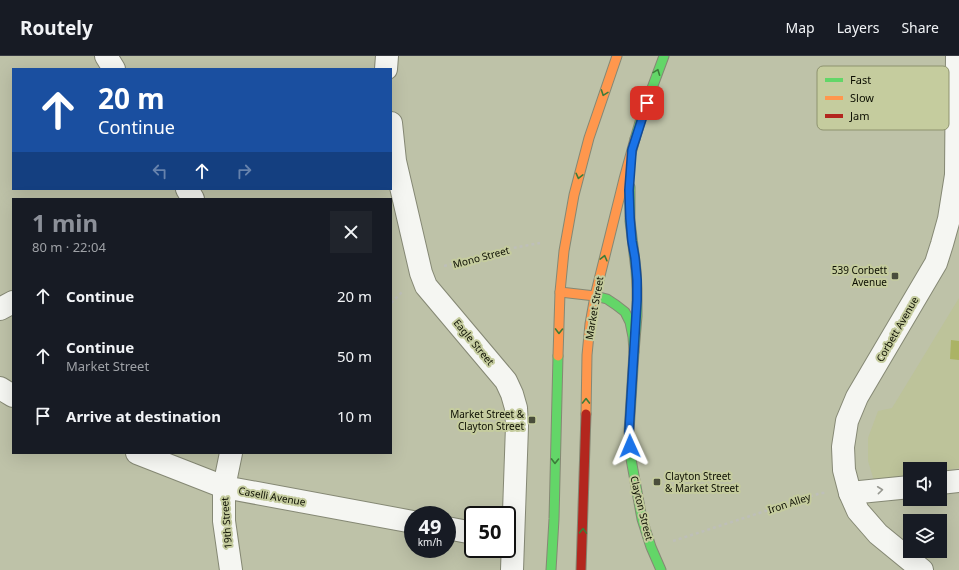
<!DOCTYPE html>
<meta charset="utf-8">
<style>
body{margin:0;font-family:"Noto Sans",sans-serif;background:#20242c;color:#f1f3f6;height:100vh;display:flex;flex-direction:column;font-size:15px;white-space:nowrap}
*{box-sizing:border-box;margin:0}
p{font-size:13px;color:#9ea1a6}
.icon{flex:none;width:22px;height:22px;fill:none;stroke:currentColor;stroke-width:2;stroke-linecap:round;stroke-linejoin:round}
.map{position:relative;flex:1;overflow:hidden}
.panel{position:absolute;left:12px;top:142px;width:380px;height:256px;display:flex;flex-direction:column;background:#171b24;border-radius:0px;box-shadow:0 4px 16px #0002}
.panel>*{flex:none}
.banner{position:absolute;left:12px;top:12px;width:380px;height:122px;border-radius:0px;box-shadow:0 4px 16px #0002;background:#1a4fa0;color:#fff;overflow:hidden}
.controls{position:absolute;left:903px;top:406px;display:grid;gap:8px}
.controls a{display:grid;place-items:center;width:44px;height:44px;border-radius:0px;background:#171b24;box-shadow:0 4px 16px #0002;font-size:20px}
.speed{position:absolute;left:404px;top:450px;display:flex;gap:8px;font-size:20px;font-weight:700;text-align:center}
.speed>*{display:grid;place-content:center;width:52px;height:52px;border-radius:50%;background:#171b24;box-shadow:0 4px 16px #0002;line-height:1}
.speed small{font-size:10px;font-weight:400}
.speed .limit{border:2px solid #111;border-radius:6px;background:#fff;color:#111}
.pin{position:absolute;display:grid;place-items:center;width:34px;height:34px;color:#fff;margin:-17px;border-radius:8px;box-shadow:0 2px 6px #0006}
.me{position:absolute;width:44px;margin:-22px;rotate:359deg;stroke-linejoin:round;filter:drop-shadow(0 0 3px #0008)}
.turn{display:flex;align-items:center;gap:14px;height:84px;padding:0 20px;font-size:18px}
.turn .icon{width:52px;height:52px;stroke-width:2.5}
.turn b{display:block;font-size:28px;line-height:34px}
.lanes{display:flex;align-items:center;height:38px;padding:0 20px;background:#0003;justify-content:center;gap:20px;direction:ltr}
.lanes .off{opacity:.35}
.round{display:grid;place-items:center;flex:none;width:42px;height:42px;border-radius:0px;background:#20242c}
.summary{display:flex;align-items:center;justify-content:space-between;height:68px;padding:0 20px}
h1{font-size:24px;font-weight:700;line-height:30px;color:#8c9099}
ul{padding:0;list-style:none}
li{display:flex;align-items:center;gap:12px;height:60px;padding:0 20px}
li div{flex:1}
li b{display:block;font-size:15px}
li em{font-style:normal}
header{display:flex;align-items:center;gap:24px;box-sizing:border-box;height:56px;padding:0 20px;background:#171b24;border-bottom:1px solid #363941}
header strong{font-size:19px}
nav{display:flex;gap:22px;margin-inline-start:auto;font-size:14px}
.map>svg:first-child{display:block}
.built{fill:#bdc39a}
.green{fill:#abb365}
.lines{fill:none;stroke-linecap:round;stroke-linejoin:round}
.street-casing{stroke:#858874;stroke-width:24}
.fast-casing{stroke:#858874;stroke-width:11}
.slow-casing{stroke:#858874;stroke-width:11}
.jam-casing{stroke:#858874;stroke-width:11}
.path{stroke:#bebfb8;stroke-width:2.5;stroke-dasharray:3 3;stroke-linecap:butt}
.street{stroke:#f5f6f2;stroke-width:22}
.fast{stroke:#63d668;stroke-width:9}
.slow{stroke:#ff974d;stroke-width:9}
.jam{stroke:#b3261e;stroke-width:9}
.oneway{stroke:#3c7c3a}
.oneway2{stroke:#989992}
.route-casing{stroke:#114b97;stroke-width:10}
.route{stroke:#1a73e8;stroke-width:7}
.poi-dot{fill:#4a4d3b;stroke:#c5cc9e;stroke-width:1.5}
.labels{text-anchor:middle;stroke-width:4;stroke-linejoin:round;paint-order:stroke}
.street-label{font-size:10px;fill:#0c0e01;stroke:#c5cc9e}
.poi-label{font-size:10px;fill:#0c0e01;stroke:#c5cc9e;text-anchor:end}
.key{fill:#c5cc9e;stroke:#8e936f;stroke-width:1}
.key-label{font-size:11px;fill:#0c0e01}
</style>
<header>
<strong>Routely</strong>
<nav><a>Map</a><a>Layers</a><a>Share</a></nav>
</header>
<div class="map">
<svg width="959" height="514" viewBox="0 0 959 514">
<rect width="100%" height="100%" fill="#bec2a8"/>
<!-- built -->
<path class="built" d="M 959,242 L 959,412 L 940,415 L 940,413 L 910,413 L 910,420 L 874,425 L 868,405 L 868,382 L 878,355 L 892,352 Z"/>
<!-- green -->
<path class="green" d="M 951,284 L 959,285 L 959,304 L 950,303 Z"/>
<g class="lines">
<!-- street casing -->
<g class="street-casing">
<g id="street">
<path d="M 106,0 L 114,13"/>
<path d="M 386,13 L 387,0"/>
<path d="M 391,67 L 395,105 L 421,217 L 426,230 L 506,325 L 512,338 L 516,352 L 517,370 L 512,514"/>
<path d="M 187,133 L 193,143"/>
<path d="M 0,253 L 13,246"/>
<path d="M 0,332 L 13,340"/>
<path d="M 137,397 L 224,431 L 413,466"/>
<path d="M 940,427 L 959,425"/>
<path d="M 850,437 L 910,431"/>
<path d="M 447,472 L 473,477"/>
<path d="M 231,514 L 224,465 L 224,431 L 231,397"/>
<path d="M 922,514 L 878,478 L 858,455 L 850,437 L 844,414 L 843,391 L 847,365 L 857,341 L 936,207 L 942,188 L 949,163 L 956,119 L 957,0"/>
</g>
</g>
<!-- fast casing -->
<g class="fast-casing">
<g id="fast">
<path d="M 635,83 L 642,59 L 664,0"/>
<path d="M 630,131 L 630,165 L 636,214 L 637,233 L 637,260 L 634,296"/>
<path d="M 595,240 L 607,243 L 616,249 L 625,256 L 630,266 L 633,281 L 634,296 L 629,376 L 631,403 L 642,463 L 651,491 L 661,514"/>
<path d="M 551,514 L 554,463 L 558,300"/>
</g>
</g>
<!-- slow casing -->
<g class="slow-casing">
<g id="slow">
<path d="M 560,236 L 595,240"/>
<path d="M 558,300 L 560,236 L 564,195 L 574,139 L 589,82 L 617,0"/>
<path d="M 586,358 L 587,299 L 590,268 L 595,240 L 624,123 L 635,83"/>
</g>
</g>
<!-- jam casing -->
<g class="jam-casing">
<path id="jam" d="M 581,514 L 586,358"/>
</g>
<!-- path -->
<g class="path">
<path d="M 444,210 L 513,192 L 540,187"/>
<path d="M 391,247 L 402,236"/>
<path d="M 673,485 L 821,437 L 825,437"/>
</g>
<!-- street -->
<use href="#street" class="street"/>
<!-- fast -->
<use href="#fast" class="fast"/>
<!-- slow -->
<use href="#slow" class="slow"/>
<!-- jam -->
<use href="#jam" class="jam"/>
</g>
<!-- one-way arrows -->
<defs><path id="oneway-chevron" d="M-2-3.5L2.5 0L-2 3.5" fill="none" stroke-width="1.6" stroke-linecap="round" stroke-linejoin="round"/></defs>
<g class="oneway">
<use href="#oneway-chevron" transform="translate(657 16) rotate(-69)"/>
<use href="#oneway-chevron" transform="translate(604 37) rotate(110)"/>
<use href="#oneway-chevron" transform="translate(579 120) rotate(104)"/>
<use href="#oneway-chevron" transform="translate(604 202) rotate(-76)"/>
<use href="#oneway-chevron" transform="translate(559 275) rotate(91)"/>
<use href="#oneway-chevron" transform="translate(586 345) rotate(-89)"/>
<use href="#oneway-chevron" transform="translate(555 405) rotate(91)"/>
<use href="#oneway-chevron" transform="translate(583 475) rotate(-88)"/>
</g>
<use class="oneway2" href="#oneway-chevron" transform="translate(880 434) rotate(-6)"/>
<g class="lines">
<!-- route casing -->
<g class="route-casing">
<path id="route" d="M 630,390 L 629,376 L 637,244 L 637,224 L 635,202 L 632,185 L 630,162 L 629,134 L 632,94 L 647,47"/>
</g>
<!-- route -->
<use href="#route" class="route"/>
</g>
<!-- markers -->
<g class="poi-dot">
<rect x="891" y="216" width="8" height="8" rx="2"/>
<rect x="528" y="360" width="8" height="8" rx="2"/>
<rect x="653" y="422" width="8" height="8" rx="2"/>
</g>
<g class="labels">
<!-- street labels -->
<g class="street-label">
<text transform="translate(481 201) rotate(-15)" y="4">Mono Street</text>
<text transform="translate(594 252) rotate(-80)" y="4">Market Street</text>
<text transform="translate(897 273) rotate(-60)" y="4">Corbett Avenue</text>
<text transform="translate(474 286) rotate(50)" y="4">Eagle Street</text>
<text transform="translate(272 440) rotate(10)" y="4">Caselli Avenue</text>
<text transform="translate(789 447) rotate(-18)" y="4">Iron Alley</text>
<text transform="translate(642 452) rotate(76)" y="4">Clayton Street</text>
<text transform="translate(226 467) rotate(-94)" y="4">19th Street</text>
</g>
<!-- poi labels -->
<g class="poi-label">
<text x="887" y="218">539 Corbett<tspan x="887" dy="12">Avenue</tspan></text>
<text x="524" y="362">Market Street &amp;<tspan x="524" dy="12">Clayton Street</tspan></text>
<text x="665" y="424" text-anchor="start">Clayton Street<tspan x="665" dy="12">&amp; Market Street</tspan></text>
</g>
</g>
<!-- legend -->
<rect x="817" y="10" width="132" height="64" rx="6" class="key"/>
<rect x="825" y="22" width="18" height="4" fill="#63d668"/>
<rect x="825" y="40" width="18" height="4" fill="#ff974d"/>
<rect x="825" y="58" width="18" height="4" fill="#b3261e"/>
<g class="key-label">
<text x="850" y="28">Fast</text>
<text x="850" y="46">Slow</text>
<text x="850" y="64">Jam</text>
</g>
</svg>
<div class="controls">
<a><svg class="icon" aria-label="sound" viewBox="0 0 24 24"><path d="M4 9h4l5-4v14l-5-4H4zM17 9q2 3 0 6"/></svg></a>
<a><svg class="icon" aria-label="layers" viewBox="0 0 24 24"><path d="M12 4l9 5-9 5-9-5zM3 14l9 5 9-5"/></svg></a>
</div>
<div class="speed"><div>49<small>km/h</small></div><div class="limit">50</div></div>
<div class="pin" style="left:647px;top:47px;background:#d93025"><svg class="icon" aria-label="arrive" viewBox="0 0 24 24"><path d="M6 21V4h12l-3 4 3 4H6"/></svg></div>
<svg class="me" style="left:630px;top:390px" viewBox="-20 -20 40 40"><path d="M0-17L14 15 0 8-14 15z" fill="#1a73e8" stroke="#fff" stroke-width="4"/></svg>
<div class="banner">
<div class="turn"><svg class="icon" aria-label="ahead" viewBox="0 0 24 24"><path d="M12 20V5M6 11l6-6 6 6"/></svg><div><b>20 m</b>Continue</div></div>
<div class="lanes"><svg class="icon off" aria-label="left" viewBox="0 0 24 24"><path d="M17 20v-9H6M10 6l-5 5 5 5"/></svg><svg class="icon" aria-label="ahead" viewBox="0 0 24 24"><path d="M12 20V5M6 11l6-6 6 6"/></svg><svg class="icon off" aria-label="right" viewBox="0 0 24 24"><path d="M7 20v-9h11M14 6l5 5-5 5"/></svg></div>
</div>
<section class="panel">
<div class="summary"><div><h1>1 min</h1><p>80 m · 22:04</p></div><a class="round"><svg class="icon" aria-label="close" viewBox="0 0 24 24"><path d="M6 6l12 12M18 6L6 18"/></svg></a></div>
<ul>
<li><svg class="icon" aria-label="ahead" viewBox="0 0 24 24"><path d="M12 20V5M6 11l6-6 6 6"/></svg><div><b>Continue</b></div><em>20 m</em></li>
<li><svg class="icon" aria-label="ahead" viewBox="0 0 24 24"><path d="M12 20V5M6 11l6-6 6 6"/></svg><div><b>Continue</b><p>Market Street</p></div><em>50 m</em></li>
<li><svg class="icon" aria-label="arrive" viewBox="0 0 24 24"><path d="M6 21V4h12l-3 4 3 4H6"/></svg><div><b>Arrive at destination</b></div><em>10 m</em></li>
</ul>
</section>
</div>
